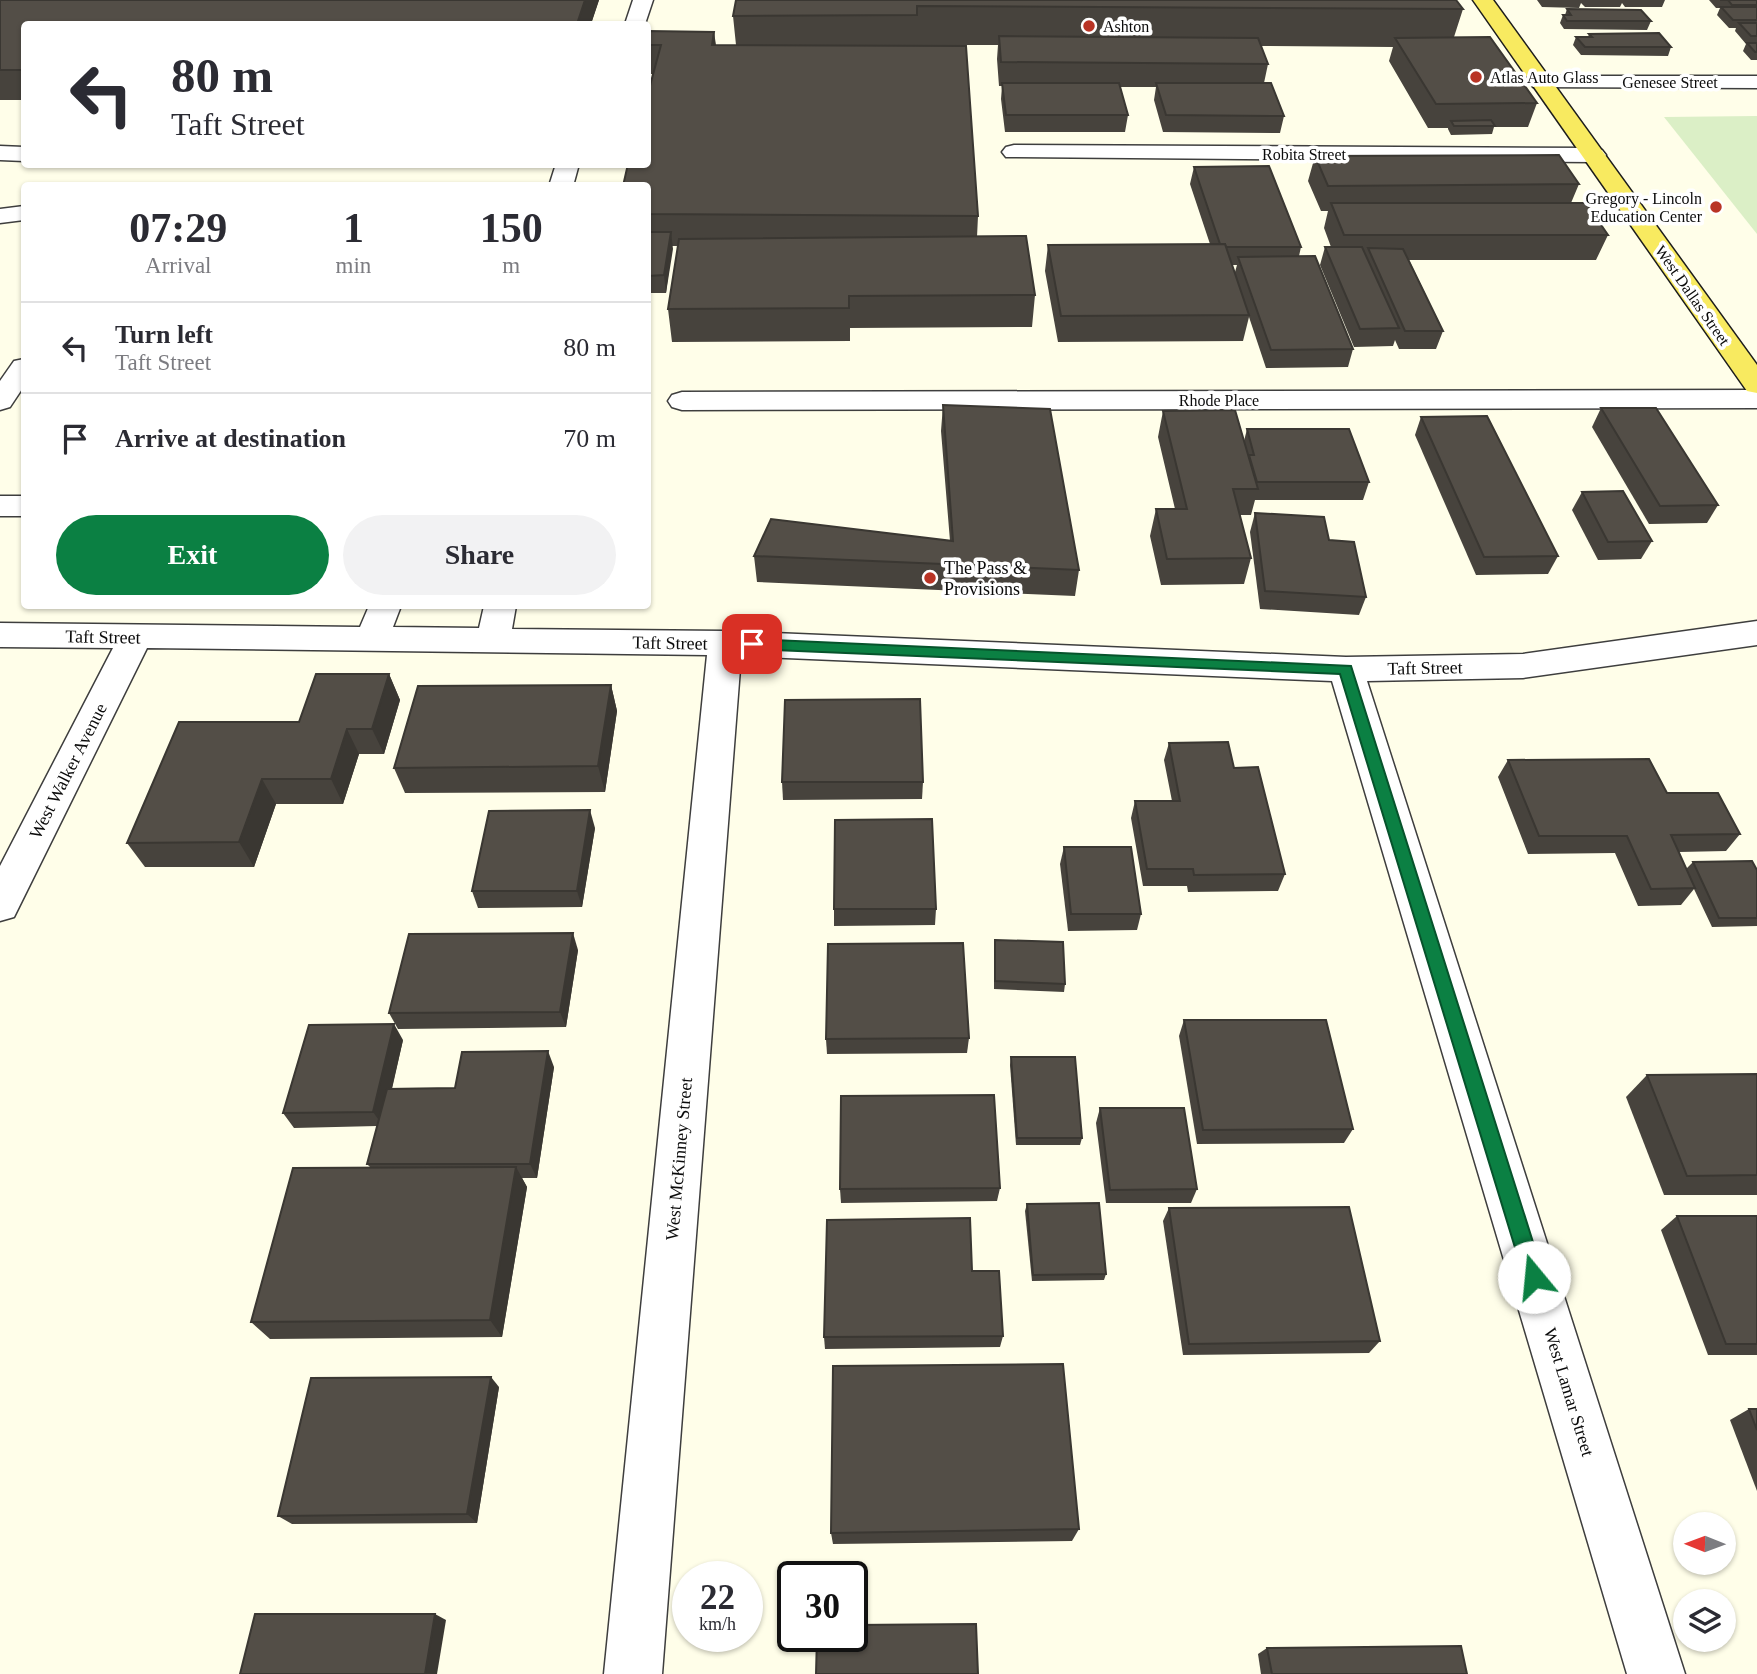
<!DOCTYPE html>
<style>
body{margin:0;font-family:"Times New Roman",serif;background:#f2f2f3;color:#2b2b33;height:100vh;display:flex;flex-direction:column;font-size:26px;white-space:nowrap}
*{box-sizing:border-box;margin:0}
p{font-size:23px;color:#7c7c81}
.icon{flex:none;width:38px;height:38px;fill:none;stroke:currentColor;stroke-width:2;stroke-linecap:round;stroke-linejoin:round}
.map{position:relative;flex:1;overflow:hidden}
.side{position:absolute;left:21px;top:182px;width:630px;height:427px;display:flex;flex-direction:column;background:#fff;border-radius:7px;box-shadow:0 2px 5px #0004}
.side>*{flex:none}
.top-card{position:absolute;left:21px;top:21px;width:630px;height:147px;border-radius:7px;box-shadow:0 2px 5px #0004;background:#fff;color:#2b2b33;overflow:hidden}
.needle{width:46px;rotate:271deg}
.fabs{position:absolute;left:1673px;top:1512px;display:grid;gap:14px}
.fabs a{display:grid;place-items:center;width:63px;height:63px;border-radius:50%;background:#fff;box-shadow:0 2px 5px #0004;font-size:35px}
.speed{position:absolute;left:672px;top:1561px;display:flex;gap:14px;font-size:35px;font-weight:700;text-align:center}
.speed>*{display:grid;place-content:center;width:91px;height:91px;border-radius:50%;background:#fff;box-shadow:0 2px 5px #0004;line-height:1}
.speed small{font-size:18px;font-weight:400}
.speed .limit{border:4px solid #111;border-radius:10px;background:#fff;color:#111}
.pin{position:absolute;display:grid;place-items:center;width:60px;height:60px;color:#fff;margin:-30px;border-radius:14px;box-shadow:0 4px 10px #0006}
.me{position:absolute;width:77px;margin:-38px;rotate:343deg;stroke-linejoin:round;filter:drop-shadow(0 0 5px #0008)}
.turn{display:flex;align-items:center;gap:24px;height:147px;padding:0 35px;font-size:32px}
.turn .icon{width:91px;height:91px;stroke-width:2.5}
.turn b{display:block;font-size:49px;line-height:60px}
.eta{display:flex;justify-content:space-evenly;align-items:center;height:119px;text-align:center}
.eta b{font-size:42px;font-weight:800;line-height:49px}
.cta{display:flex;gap:14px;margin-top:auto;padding:14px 35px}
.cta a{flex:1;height:80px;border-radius:42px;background:#0b8043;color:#fff;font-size:28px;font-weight:800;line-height:80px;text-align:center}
.cta a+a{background:#f2f2f3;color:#2b2b33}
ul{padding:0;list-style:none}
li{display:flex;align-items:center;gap:21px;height:91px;padding:0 35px;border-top:2px solid #e1e1e2}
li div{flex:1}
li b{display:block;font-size:26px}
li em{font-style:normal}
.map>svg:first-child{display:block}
.pitch{fill:#dbefc6}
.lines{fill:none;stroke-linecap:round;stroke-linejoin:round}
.minor-casing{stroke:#3e3e3e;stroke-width:3}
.major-casing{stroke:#1c1c1c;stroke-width:3}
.minor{fill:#fff;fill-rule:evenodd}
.major{fill:#f8ea60;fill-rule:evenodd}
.wall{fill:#47433d;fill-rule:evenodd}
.shaded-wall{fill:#3a3732}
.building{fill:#534e47;stroke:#3a3732;stroke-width:2}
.route{fill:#0b8043;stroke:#07532c;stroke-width:2}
.poi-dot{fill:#b93425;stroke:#fff;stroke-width:2.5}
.labels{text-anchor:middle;stroke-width:7;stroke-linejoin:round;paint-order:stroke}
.far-poi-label{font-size:16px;fill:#0b0b0b;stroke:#fff;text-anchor:start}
.far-street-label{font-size:16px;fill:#0b0b0b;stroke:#fff}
.poi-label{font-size:18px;fill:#0b0b0b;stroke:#fff;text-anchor:start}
.street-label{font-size:18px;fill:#0b0b0b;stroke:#fff}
</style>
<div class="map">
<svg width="1757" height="1674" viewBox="0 0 1757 1674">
<rect width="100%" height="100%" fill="#fffee9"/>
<!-- pitch -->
<path class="pitch" d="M 1757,116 L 1757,234 L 1664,117 Z"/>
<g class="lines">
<!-- minor casing -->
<g class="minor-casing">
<g id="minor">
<path d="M 633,0 L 653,0 L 645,24 L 625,24 Z"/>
<path d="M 1541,76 L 1757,76 L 1757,88 L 1533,87 L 1530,82 L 1533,77 Z"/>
<path d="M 1014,145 L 1594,148 L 1602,150 L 1606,155 L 1602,160 L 1594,162 L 1006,157 L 1002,152 L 1006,147 Z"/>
<path d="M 0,146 L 24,147 L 24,161 L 0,160 Z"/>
<path d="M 556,164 L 579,164 L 573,186 L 549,186 Z"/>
<path d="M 24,206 L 24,220 L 0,223 L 0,209 Z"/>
<path d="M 24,359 L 24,386 L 10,407 L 0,410 L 0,381 L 14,361 Z"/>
<path d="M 1757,390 L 1757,408 L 682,410 L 672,407 L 668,401 L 672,395 L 682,392 Z"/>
<rect x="0" y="496" width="24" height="20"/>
<path d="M 369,606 L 401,606 L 393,627 L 479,628 L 484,606 L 516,606 L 512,629 L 725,631 L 1346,657 L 1523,654 L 1757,621 L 1757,645 L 1523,678 L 1367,681 L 1685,1674 L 1627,1674 L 1332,681 L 741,656 L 662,1674 L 604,1674 L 707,655 L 147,648 L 14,917 L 0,921 L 0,866 L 113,648 L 0,647 L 0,623 L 360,627 Z"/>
</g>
</g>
<!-- major casing -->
<g class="major-casing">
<path id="major" d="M 1473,0 L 1493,0 L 1757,365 L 1757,393 L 1747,391 Z"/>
</g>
<!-- minor -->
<use href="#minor" class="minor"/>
<!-- major -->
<use href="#major" class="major"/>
</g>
<!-- wall -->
<g class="wall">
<path d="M 0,0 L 599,0 L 591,24 L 24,24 L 24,100 L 0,100 Z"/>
<path d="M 736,0 L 1463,9 L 1454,37 L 1537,103 L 1528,127 L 1494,127 L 1492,134 L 1451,135 L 1448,129 L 1448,128 L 1428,128 L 1389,61 L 1393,47 L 1261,46 L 1268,64 L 1264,83 L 1284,116 L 1280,133 L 1163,132 L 1154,100 L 1156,87 L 1120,87 L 1128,115 L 1125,132 L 1005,132 L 1001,99 L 1002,86 L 999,86 L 997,59 L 998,45 L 917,45 L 978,216 L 977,237 L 1035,295 L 1032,327 L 850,328 L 850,341 L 672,342 L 668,309 L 678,246 L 672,246 L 666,293 L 648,293 L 648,186 L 653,74 L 648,74 L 648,31 L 714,32 L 716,45 L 736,45 L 733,16 Z"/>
<path d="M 1537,0 L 1665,0 L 1662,7 L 1625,7 L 1622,3 L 1620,7 L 1585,7 L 1581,3 L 1579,8 L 1542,7 Z"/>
<path d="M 1709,0 L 1757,0 L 1757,60 L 1751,60 L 1743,51 L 1746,44 L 1735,31 L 1736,28 L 1729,28 L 1717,15 L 1720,8 L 1716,8 Z"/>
<path d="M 1567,9 L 1651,21 L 1647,30 L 1564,29 L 1560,23 L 1563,15 L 1565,15 Z"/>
<path d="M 1589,34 L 1671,47 L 1668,56 L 1581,55 L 1573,45 L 1576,37 L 1588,37 Z"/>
<path d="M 1315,156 L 1579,184 L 1571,203 L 1608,235 L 1596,260 L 1409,260 L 1443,331 L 1436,349 L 1399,349 L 1395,340 L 1393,346 L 1354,347 L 1320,265 L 1325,247 L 1331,247 L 1324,228 L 1328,211 L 1321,211 L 1308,181 Z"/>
<path d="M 1194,167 L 1301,247 L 1299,256 L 1353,349 L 1348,367 L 1266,368 L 1249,317 L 1243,341 L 1058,342 L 1045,271 L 1048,245 L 1210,244 L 1190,184 ZM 1232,265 L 1237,265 L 1235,272 Z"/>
<path d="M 943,405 L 1079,570 L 1075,596 L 757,582 L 754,556 L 950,541 L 941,431 Z"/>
<path d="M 1601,408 L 1718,505 L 1707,523 L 1649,524 L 1592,427 Z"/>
<path d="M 1163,411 L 1244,441 L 1247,429 L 1369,482 L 1363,500 L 1255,500 L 1251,515 L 1240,515 L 1251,558 L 1244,584 L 1161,585 L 1150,536 L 1156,509 L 1175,509 L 1158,437 Z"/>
<path d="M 1421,417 L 1558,556 L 1548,574 L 1476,575 L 1415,435 Z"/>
<path d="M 1582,492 L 1652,541 L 1641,559 L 1598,560 L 1572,510 Z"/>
<path d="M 1255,513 L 1329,540 L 1366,597 L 1359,615 L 1260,609 L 1250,532 Z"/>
<path d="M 389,674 L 400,700 L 384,754 L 359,754 L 343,804 L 276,804 L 254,867 L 145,867 L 127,843 Z"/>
<path d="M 611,685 L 617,711 L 605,792 L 405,793 L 394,768 Z"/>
<path d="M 1169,743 L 1234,768 L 1285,874 L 1278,891 L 1188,892 L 1187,886 L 1143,886 L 1131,818 L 1135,801 L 1172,801 L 1164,760 Z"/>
<path d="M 1508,760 L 1667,793 L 1740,834 L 1726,851 L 1679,852 L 1686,869 L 1693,862 L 1757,870 L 1757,926 L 1712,927 L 1694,889 L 1681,905 L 1638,906 L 1615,853 L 1528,854 L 1498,777 Z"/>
<path d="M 782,782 L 923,782 L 922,799 L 783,800 Z"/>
<path d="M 595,828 L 582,907 L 478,908 L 472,891 Z"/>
<path d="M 1064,847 L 1141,914 L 1137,930 L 1068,931 L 1060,864 Z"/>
<path d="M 834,909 L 936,909 L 935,925 L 834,926 Z"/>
<path d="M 995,940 L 1065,984 L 1064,992 L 994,989 L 994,948 Z"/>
<path d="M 578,950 L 566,1027 L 398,1029 L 389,1013 Z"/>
<path d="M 1184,1020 L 1353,1129 L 1344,1143 L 1197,1144 L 1179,1036 Z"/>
<path d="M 969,1038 L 967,1053 L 827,1054 L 826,1039 Z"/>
<path d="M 403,1040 L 392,1089 L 455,1088 L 554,1067 L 537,1178 L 522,1178 L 527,1187 L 502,1337 L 270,1339 L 251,1322 L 370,1167 L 367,1164 L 377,1126 L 294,1128 L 283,1113 Z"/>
<path d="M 1011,1057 L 1082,1138 L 1080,1145 L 1016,1145 L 1010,1065 Z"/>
<path d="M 1757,1074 L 1757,1195 L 1664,1195 L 1626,1097 L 1647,1075 Z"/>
<path d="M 1100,1108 L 1197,1189 L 1191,1203 L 1106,1203 L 1096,1123 Z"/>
<path d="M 1000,1188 L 997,1201 L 841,1203 L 840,1189 Z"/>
<path d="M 1027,1204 L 1106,1274 L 1104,1280 L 1032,1281 L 1025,1211 Z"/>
<path d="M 1169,1208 L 1380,1341 L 1369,1353 L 1183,1355 L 1163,1221 Z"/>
<path d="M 1677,1216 L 1757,1216 L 1757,1355 L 1708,1355 L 1661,1230 Z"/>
<path d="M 972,1271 L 1003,1336 L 1000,1347 L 825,1349 L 824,1337 Z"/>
<path d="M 499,1387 L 477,1523 L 292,1524 L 278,1516 Z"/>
<path d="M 1749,1409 L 1757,1409 L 1757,1491 L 1730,1420 Z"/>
<path d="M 1079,1529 L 1072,1541 L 833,1544 L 831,1533 Z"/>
<path d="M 1267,1648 L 1467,1674 L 1261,1674 L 1258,1654 Z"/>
</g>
<!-- shaded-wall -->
<g class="shaded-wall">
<path d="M 585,0 L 599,0 L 591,24 L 577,24 Z"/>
<path d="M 714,32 L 717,61 L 712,45 Z"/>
<path d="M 671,232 L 673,249 L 666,293 L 664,275 Z"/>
<path d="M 389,674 L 400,700 L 384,754 L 372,729 Z"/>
<path d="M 611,685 L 617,711 L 605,792 L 598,766 Z"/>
<path d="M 347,729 L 359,754 L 343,804 L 331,779 Z"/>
<path d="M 262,779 L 276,804 L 254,867 L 239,842 Z"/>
<path d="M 590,810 L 595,828 L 582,907 L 577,891 Z"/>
<path d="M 573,933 L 578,950 L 566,1027 L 560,1012 Z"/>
<path d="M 394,1024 L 403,1040 L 383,1126 L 373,1112 Z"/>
<path d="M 548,1051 L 554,1067 L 537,1178 L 530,1164 Z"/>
<path d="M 516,1167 L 527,1187 L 502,1337 L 490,1320 Z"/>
<path d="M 491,1377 L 499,1387 L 477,1523 L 467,1514 Z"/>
<path d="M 435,1614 L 446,1620 L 437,1674 L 425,1674 Z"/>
</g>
<!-- building -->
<g class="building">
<path d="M 0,0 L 585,0 L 577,24 L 24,24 L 24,70 L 0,70 Z"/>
<path d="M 736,0 L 1456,0 L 1463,9 L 917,6 L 917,15 L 733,16 Z"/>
<path d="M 1720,0 L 1757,0 L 1757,5 L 1732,5 L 1728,0 Z"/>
<path d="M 1721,7 L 1757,7 L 1757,20 L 1733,20 Z"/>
<path d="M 1567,9 L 1641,10 L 1651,21 L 1567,21 L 1563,15 L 1571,15 Z"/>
<path d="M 1739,23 L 1757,23 L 1757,36 L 1751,36 Z"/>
<path d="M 648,31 L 714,32 L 712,45 L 966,46 L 978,216 L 648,214 L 648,186 L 623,186 L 628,164 L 648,164 L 648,93 L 661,45 L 648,45 Z"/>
<path d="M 1659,33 L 1671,47 L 1585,47 L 1576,37 L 1592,37 L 1589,34 Z"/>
<path d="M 999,36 L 1258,38 L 1268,64 L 1001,62 Z"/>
<path d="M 1490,37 L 1537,103 L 1436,104 L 1395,38 Z"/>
<path d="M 1747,43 L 1757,43 L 1757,52 L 1755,52 Z"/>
<path d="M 1002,83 L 1119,83 L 1128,115 L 1006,115 Z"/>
<path d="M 1156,83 L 1271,83 L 1284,116 L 1166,115 Z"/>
<path d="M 1491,120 L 1495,126 L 1454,126 L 1451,121 Z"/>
<path d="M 1559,155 L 1579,184 L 1328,186 L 1315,156 Z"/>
<path d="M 1269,166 L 1301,247 L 1226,247 L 1225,244 L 1220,244 L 1194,167 Z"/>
<path d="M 1331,203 L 1586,203 L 1608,235 L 1344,235 Z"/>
<path d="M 648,232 L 671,232 L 664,275 L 648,276 Z"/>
<path d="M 1026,236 L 1035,295 L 849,296 L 849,308 L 668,309 L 679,239 Z"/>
<path d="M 1225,244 L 1249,315 L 1061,316 L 1048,245 Z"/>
<path d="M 1325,247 L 1362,247 L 1399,328 L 1360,329 Z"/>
<path d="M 1368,248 L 1403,249 L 1443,331 L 1405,331 Z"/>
<path d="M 1315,256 L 1353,349 L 1271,350 L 1238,257 Z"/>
<path d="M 943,405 L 1050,409 L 1079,570 L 754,556 L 771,519 L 953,541 Z"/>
<path d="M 1601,408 L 1656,408 L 1718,505 L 1660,506 Z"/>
<path d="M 1235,410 L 1258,489 L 1233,489 L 1251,558 L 1167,559 L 1156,509 L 1187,509 L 1163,411 Z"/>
<path d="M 1487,416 L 1558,556 L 1484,557 L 1421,417 Z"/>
<path d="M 1247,429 L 1349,429 L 1369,482 L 1257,482 L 1249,455 L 1254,455 Z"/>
<path d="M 1623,491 L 1652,541 L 1608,542 L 1582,492 Z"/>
<path d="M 1255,513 L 1324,517 L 1329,540 L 1354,542 L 1366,597 L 1265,591 Z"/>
<path d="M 316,674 L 389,674 L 372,729 L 347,729 L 331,779 L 262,779 L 239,842 L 127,843 L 179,722 L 299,722 Z"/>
<path d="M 611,685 L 598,766 L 394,768 L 418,686 Z"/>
<path d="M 920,699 L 923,782 L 782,782 L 785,700 Z"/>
<path d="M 1228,742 L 1234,768 L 1258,767 L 1285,874 L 1194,875 L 1193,869 L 1147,869 L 1135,801 L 1180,801 L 1169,743 Z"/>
<path d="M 1649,759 L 1667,793 L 1718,793 L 1740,834 L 1671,835 L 1695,888 L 1651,889 L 1627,836 L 1539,836 L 1508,760 Z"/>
<path d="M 590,810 L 577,891 L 472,891 L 489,811 Z"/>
<path d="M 932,819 L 936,909 L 834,909 L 835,820 Z"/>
<path d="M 1064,847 L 1131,847 L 1141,914 L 1071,914 Z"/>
<path d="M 1752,861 L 1757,870 L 1757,918 L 1719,918 L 1693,862 Z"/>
<path d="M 573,933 L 560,1012 L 389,1013 L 409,934 Z"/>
<path d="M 995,940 L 1063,942 L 1065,984 L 995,981 Z"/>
<path d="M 963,943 L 969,1038 L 826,1039 L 828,944 Z"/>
<path d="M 1184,1020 L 1326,1020 L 1353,1129 L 1203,1130 Z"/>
<path d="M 394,1024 L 373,1112 L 283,1113 L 309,1025 Z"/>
<path d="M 548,1051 L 530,1164 L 367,1164 L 387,1089 L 455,1088 L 462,1052 Z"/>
<path d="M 1011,1057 L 1075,1057 L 1082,1138 L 1017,1138 Z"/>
<path d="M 1757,1074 L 1757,1175 L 1687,1176 L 1647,1075 Z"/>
<path d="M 994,1095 L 1000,1188 L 840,1189 L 841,1096 Z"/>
<path d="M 1100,1108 L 1184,1108 L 1197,1189 L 1110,1190 Z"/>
<path d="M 516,1167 L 490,1320 L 251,1322 L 293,1168 Z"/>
<path d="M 1099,1203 L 1106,1274 L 1033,1275 L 1027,1204 Z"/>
<path d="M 1349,1207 L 1380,1341 L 1189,1344 L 1169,1208 Z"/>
<path d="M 1677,1216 L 1757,1216 L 1757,1344 L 1726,1344 Z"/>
<path d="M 970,1218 L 972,1271 L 999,1271 L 1003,1336 L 824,1337 L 827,1220 Z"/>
<path d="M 1063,1364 L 1079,1529 L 831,1533 L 833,1366 Z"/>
<path d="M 491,1377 L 467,1514 L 278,1516 L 311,1378 Z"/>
<path d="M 1749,1409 L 1757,1409 L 1757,1430 Z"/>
<path d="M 255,1614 L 435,1614 L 425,1674 L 240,1674 Z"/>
<path d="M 976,1624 L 978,1674 L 816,1674 L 817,1636 L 852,1636 L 852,1625 Z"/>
<path d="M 1461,1646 L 1467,1674 L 1272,1674 L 1267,1648 Z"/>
</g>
<!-- route -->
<path class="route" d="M 752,639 L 1351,666 L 1544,1277 L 1541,1284 L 1534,1287 L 1526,1284 L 1524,1277 L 1340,674 L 752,649 L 745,644 Z"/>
<!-- markers -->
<g class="poi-dot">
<circle cx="1089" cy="26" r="7"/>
<circle cx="1476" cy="77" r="7"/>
<circle cx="1716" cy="207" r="7"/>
<circle cx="930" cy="578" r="7"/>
</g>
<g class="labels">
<!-- far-poi labels -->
<g class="far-poi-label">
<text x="1103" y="32">Ashton</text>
<text x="1490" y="83">Atlas Auto Glass</text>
<text x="1702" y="204" text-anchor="end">Gregory - Lincoln<tspan x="1702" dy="18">Education Center</tspan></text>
</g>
<!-- far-street labels -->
<g class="far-street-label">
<text x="1670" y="88">Genesee Street</text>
<text x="1304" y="160">Robita Street</text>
<text transform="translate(1693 295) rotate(55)" y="6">West Dallas Street</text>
<text x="1219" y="406">Rhode Place</text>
</g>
<!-- poi labels -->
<g class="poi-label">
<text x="944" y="574">The Pass &amp;<tspan x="944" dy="21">Provisions</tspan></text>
</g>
<!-- street labels -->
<g class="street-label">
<text transform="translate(103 637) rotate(1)" y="6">Taft Street</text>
<text transform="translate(670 643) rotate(1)" y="6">Taft Street</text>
<text transform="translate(1425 668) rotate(-1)" y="6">Taft Street</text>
<text transform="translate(68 771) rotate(-63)" y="6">West Walker Avenue</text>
<text transform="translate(679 1159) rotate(-85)" y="6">West McKinney Street</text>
<text transform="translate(1569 1392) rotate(73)" y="6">West Lamar Street</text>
</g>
</g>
</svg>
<div class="fabs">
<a><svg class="needle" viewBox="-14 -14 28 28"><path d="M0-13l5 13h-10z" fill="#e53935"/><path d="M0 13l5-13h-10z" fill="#7c7c81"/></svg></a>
<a><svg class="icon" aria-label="layers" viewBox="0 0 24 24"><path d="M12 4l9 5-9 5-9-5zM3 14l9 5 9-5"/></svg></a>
</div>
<div class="speed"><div>22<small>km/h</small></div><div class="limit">30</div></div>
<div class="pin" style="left:752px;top:644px;background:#d93025"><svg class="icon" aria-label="arrive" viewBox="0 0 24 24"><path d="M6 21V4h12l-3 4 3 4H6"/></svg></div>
<svg class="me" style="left:1534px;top:1277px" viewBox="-20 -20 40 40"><circle r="19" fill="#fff"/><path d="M0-13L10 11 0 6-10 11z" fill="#0b8043"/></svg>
<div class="top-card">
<div class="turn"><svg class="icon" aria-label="left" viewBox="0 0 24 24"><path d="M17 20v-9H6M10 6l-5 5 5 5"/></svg><div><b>80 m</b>Taft Street</div></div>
</div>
<section class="side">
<div class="eta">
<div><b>07:29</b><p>Arrival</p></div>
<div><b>1</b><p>min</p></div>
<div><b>150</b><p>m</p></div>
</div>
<ul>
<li><svg class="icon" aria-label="left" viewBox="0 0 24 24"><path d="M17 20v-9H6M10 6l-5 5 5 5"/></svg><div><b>Turn left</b><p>Taft Street</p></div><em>80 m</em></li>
<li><svg class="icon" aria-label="arrive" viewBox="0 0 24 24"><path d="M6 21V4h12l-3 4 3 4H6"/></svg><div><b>Arrive at destination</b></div><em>70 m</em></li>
</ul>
<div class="cta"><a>Exit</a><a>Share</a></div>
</section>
</div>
